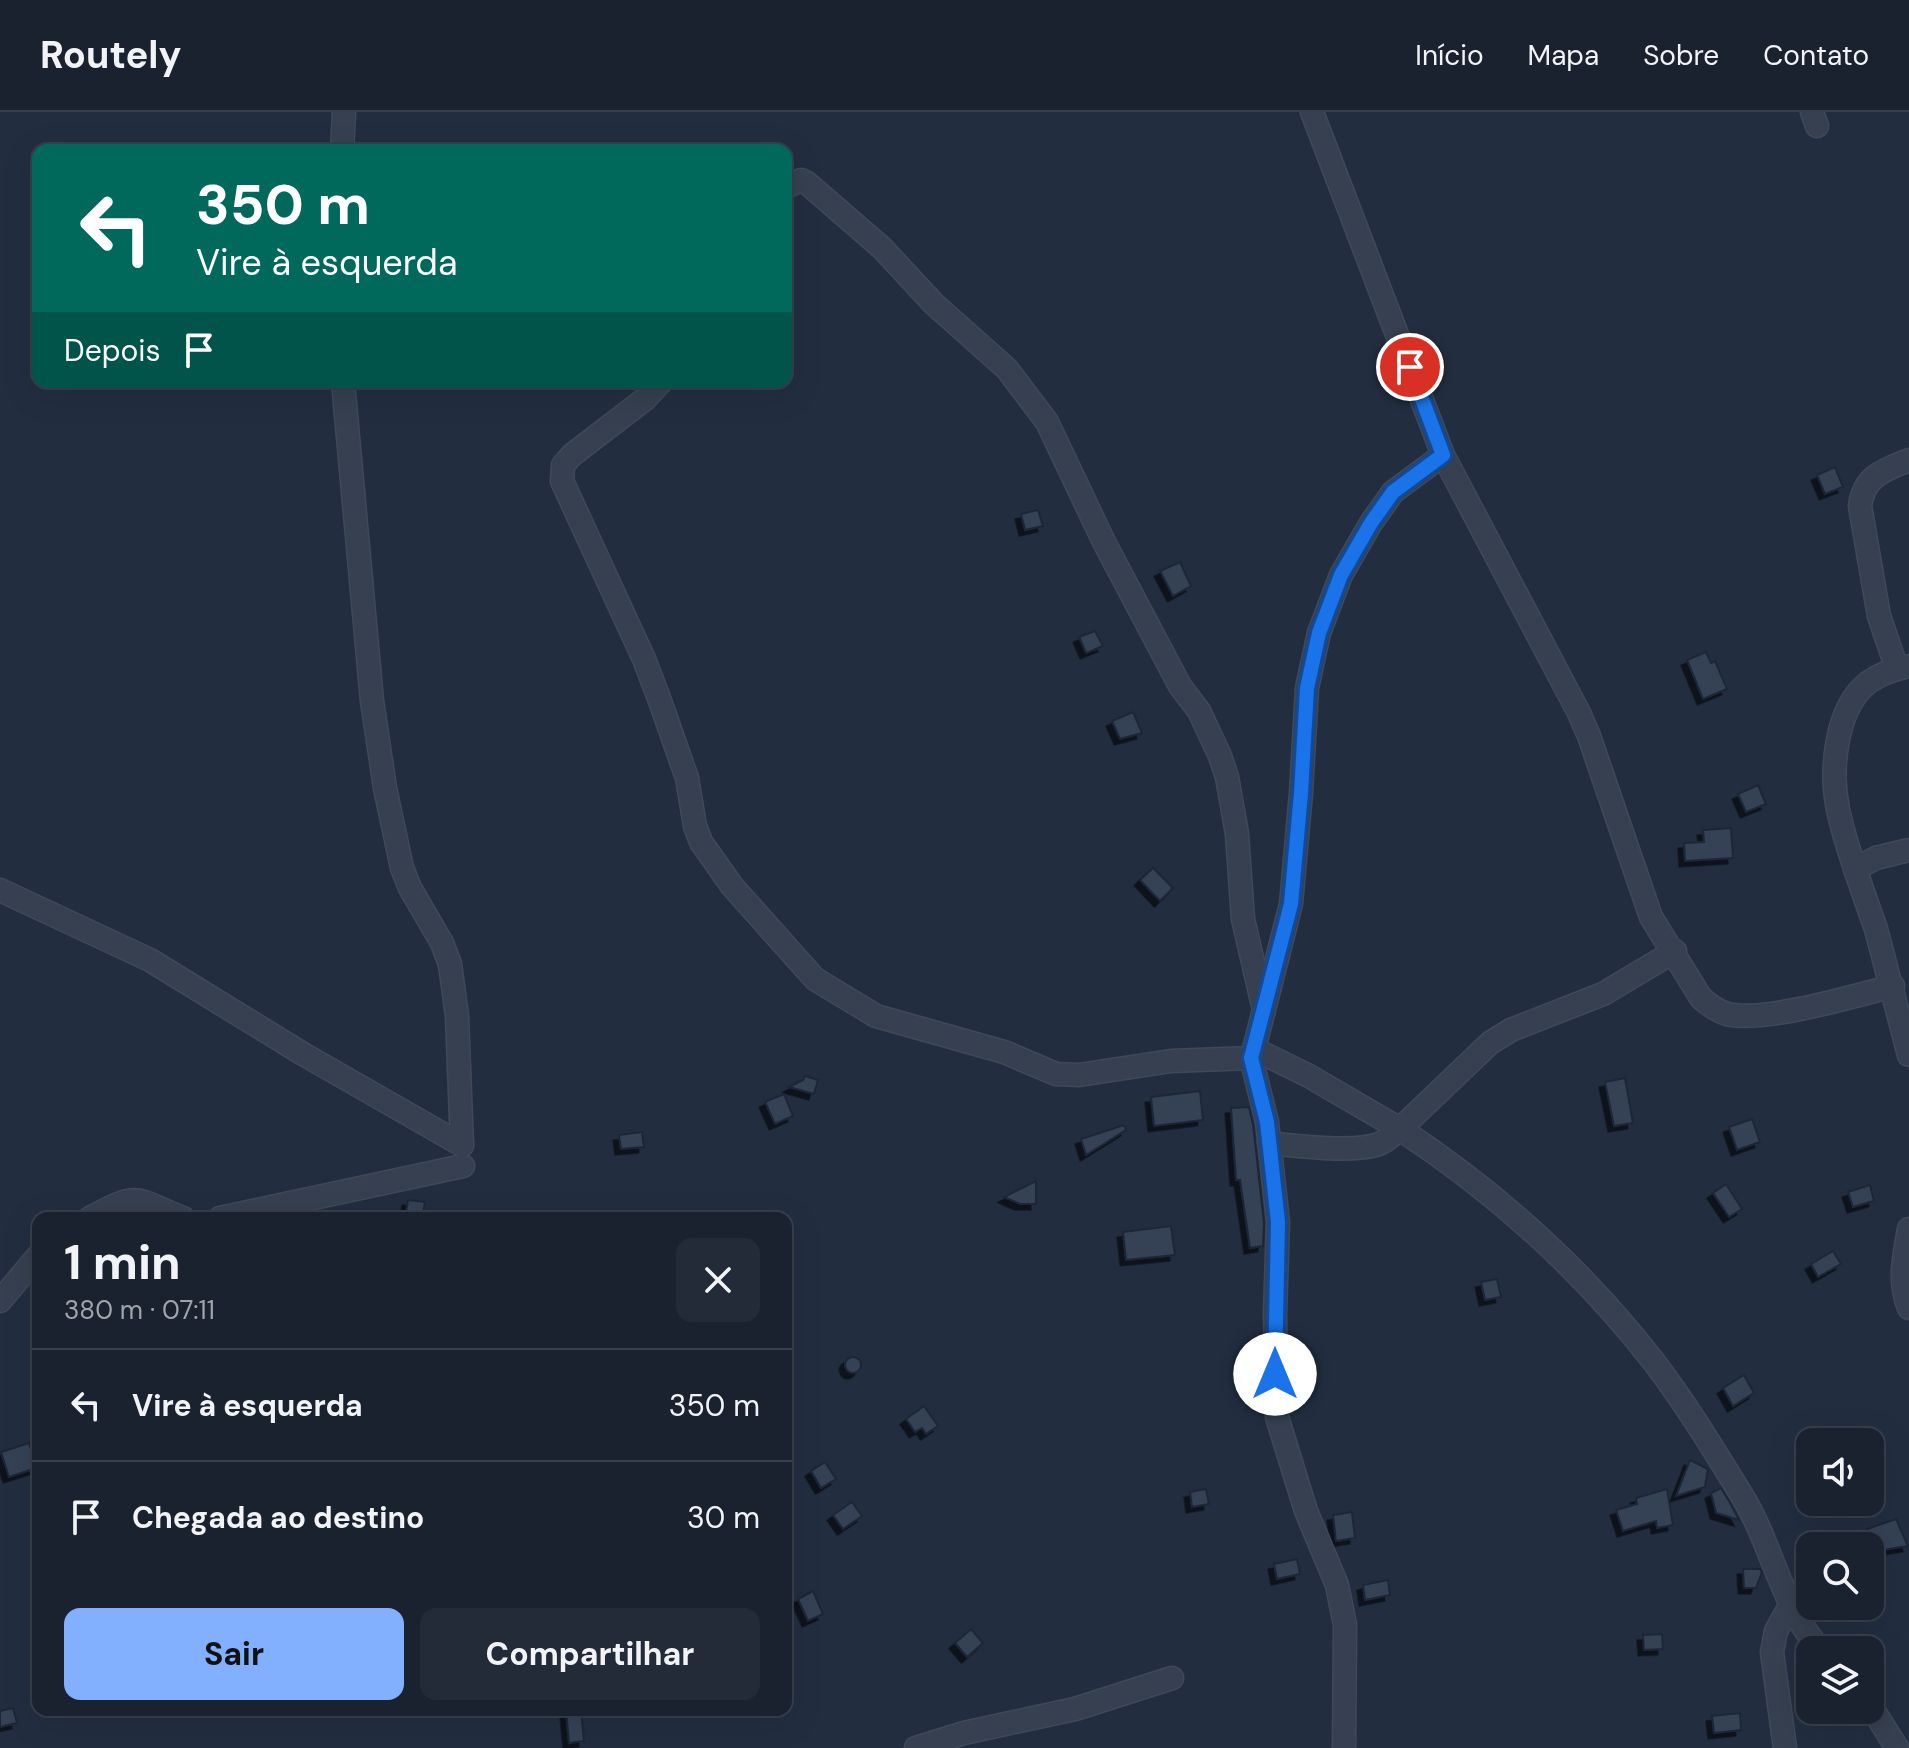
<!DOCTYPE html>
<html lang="pt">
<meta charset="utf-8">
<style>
body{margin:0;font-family:"DM Sans",sans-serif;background:#232a38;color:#f1f3f6;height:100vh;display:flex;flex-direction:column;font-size:30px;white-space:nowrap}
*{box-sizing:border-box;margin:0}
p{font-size:26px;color:#9fa4ab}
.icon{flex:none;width:44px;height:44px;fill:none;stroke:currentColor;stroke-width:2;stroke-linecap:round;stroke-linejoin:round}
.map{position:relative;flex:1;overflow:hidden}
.panel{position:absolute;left:32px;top:1100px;width:760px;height:504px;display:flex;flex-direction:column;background:#1a2230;border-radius:16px;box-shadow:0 8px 32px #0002,0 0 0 2px #383f4c}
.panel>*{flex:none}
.guide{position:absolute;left:32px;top:32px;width:760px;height:244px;border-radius:16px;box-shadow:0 8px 32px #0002,0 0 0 2px #383f4c;background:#00695c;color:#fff;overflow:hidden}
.buttons{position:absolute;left:1796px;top:1316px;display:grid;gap:16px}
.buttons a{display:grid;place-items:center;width:88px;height:88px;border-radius:16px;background:#1a2230;box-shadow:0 8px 32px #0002,0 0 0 2px #383f4c;font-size:40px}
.pin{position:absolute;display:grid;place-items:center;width:68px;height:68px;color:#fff;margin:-34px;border:4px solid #fff;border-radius:50%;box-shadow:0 2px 8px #0007}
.me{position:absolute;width:88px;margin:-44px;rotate:0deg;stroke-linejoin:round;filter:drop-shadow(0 0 6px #0008)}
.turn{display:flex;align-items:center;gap:28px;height:168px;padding:0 32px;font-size:36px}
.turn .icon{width:104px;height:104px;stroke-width:2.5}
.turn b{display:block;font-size:56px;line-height:68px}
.then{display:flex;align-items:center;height:76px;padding:0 32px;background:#0003;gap:16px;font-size:30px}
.round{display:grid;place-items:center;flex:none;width:84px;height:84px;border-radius:16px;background:#232a38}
.head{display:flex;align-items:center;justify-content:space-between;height:136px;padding:0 32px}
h1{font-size:48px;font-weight:700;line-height:60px}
.button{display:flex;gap:16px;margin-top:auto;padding:16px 32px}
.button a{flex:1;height:92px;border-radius:16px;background:#83afff;color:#111;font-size:32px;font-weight:700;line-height:92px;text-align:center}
.button a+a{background:#232a38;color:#f1f3f6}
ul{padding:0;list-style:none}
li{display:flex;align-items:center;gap:24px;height:112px;padding:0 32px;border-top:2px solid #383f4c}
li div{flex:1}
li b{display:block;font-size:30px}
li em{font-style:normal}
header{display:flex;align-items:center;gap:48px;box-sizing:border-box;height:112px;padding:0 40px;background:#1a2230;border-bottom:2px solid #383f4c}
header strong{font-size:38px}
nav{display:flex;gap:44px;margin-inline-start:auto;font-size:28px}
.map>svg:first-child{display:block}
.building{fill:#344257;stroke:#1d2737;stroke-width:2;filter:url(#shadow)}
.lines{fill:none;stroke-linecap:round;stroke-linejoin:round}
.street-casing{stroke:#3f4959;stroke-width:25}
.street{stroke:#364050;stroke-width:22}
.route-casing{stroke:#114b97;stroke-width:20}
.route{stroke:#1a73e8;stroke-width:14}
</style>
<header>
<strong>Routely</strong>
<nav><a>Início</a><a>Mapa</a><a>Sobre</a><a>Contato</a></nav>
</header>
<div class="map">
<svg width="1909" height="1636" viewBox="0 0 1909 1636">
<defs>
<filter id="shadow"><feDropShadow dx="-5.5" dy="5.5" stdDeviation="0" flood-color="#0009"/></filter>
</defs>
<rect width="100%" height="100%" fill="#222e40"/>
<!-- building -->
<g class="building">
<path d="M 1835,355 L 1843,375 L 1825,382 L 1817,363 Z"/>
<path d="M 1038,398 L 1043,414 L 1025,418 L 1021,402 Z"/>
<path d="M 1180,450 L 1191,474 L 1173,484 L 1160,459 Z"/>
<path d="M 1095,519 L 1103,534 L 1086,541 L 1079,525 Z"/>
<path d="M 1706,540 L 1711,551 L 1715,549 L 1727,577 L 1703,587 L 1687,548 Z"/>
<path d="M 1133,600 L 1142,621 L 1120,627 L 1112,609 Z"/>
<path d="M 1758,673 L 1766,692 L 1746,700 L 1738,682 Z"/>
<path d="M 1731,716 L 1733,746 L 1685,749 L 1684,731 L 1704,730 L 1703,718 Z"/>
<path d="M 1153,756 L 1173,776 L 1160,789 L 1140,768 Z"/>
<path d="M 805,964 L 818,968 L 814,982 L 789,975 L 803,968 Z"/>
<path d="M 1625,966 L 1633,1011 L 1614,1014 L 1605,970 Z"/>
<path d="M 1200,979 L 1203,1008 L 1154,1014 L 1151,985 Z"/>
<path d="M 784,982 L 793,1004 L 775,1012 L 765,990 Z"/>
<path d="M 1249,995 L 1253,1012 L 1264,1111 L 1263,1134 L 1250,1136 L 1240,1068 L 1236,1068 L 1231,996 Z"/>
<path d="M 1752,1007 L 1760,1030 L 1737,1038 L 1729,1015 Z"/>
<path d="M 1124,1013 L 1126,1018 L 1086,1043 L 1081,1027 Z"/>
<path d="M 642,1020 L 644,1035 L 621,1037 L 619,1023 Z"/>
<path d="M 1036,1069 L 1036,1092 L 1020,1092 L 1004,1085 Z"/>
<path d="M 1726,1072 L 1742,1097 L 1729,1105 L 1713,1081 Z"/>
<path d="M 1870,1073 L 1874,1089 L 1853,1095 L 1848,1080 Z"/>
<path d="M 408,1088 L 425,1090 L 422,1106 L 405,1106 Z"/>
<path d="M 1171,1114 L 1175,1143 L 1126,1148 L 1123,1120 Z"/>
<path d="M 1833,1139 L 1841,1152 L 1818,1165 L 1811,1152 Z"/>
<path d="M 1497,1167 L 1501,1185 L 1485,1188 L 1481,1170 Z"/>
<circle cx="853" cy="1253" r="8"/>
<path d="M 1744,1263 L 1754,1281 L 1733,1294 L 1723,1276 Z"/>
<path d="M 924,1294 L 938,1314 L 926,1322 L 922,1316 L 915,1320 L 906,1307 Z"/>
<path d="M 29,1331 L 37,1356 L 9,1365 L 1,1340 Z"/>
<path d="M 1690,1348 L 1708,1357 L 1705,1375 L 1676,1384 Z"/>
<path d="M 825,1350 L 836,1367 L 821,1376 L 811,1359 Z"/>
<path d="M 1721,1376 L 1729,1389 L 1739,1408 L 1716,1401 L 1711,1381 Z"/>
<path d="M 1206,1377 L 1209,1392 L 1192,1395 L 1190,1380 Z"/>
<path d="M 1667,1377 L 1673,1413 L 1657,1416 L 1656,1409 L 1623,1419 L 1616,1398 L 1637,1392 L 1636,1386 Z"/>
<path d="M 852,1390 L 862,1404 L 843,1417 L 833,1403 Z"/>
<path d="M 1352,1400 L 1355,1426 L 1336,1429 L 1333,1403 Z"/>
<path d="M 1896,1407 L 1908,1434 L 1870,1440 L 1867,1417 Z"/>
<path d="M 1297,1447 L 1300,1462 L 1277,1467 L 1274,1452 Z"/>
<path d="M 1743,1457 L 1760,1457 L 1762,1460 L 1756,1476 L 1744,1476 Z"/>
<path d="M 1388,1468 L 1390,1483 L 1365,1488 L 1363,1473 Z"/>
<path d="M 813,1479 L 823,1502 L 808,1509 L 798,1487 Z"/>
<path d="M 971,1517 L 983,1531 L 967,1545 L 955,1531 Z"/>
<path d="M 1662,1522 L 1663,1537 L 1644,1538 L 1643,1523 Z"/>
<path d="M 13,1596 L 17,1611 L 0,1615 L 0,1599 Z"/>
<path d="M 566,1598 L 581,1598 L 584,1629 L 569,1631 Z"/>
<path d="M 1740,1601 L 1741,1618 L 1714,1621 L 1712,1604 Z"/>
</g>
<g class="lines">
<!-- street casing -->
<g class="street-casing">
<g id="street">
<path d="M 1312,0 L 1443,343 L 1579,601 L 1589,624 L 1651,805 L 1701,886 C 1709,893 1717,899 1727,902 C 1763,911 1854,884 1893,874"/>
<path d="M 1812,0 L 1817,14"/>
<path d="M 342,38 L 344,0"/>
<path d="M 786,75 L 801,68 L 807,71 L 882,136 L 934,192 L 1007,257 L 1047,310 L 1104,430 L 1180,574 L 1199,599 L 1220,644 L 1227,665 L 1237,722 L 1243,807 L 1264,898"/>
<path d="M 343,270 L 372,589 L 385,676 L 402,756 L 410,776 L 442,831 L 450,852 L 457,904 L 462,1033"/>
<path d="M 661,270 L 645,287 L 572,343 L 563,353 L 562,369 L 644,547 L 660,589 L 687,666 L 695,714 L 701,730 L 732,774 L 815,867 L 876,904 L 1004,940 L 1056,962 L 1079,963 L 1171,949 L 1251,946 L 1254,937 L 1309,964 L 1400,1017 C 1393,1022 1387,1029 1379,1032 C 1354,1041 1297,1034 1269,1031"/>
<path d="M 1909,554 C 1896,557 1880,562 1869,570 C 1835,595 1830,660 1838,697 C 1842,718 1849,738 1855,757 L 1876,746 L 1909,738"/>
<path d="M 1897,557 L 1879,504 L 1860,394 C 1864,364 1884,358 1909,348"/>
<path d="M 1855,757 L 1876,817 L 1909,943"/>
<path d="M 0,778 L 150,848 L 303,942 L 462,1033"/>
<path d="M 1675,839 L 1603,882 L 1511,918 L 1490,931 L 1400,1017 C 1496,1080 1584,1160 1654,1250 C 1686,1292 1714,1338 1741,1382 C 1772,1431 1781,1495 1821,1538"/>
<path d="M 1254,937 L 1291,792 L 1301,681 L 1307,576 L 1319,521 L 1341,463 L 1371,411 L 1393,380 L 1443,343"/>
<path d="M 1251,946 L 1267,1010 L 1278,1110 L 1275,1202 L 1277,1305 L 1306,1399 L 1337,1473 L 1345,1513 L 1344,1636"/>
<path d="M 90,1106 C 141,1078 134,1087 183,1106"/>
<path d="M 220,1106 L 463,1054"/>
<path d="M 1909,1117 C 1904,1146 1898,1168 1909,1196"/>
<path d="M 0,1189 L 38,1144"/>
<path d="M 1870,1593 L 1897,1636"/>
<path d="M 916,1636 L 964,1621 L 1075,1597 L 1172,1566"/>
<path d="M 1785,1636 L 1772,1540 L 1776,1519 L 1791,1492"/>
</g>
</g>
<!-- street -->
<use href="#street" class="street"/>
</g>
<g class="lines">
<!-- route casing -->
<g class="route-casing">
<path id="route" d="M 1275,1262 L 1278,1110 L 1267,1010 L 1251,946 L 1291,792 L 1301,681 L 1307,576 L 1319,521 L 1341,463 L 1371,411 L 1393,380 L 1443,343 L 1410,255"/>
</g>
<!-- route -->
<use href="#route" class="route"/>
</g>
</svg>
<div class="buttons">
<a><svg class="icon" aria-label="sound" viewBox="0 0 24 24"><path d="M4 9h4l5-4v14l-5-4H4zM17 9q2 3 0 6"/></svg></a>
<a><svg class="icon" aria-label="search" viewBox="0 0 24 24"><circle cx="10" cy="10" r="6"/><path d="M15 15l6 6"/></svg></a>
<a><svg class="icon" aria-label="layers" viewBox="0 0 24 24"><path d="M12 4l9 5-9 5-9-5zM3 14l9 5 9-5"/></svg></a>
</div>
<div class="pin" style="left:1410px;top:255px;background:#d93025"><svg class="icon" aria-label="arrive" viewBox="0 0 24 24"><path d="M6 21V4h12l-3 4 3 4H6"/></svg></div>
<svg class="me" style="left:1275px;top:1262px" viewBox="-20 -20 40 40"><circle r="19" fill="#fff"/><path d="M0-13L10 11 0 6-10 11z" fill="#1a73e8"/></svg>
<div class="guide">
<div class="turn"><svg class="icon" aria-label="left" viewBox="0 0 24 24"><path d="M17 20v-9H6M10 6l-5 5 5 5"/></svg><div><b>350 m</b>Vire à esquerda</div></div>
<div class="then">Depois<svg class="icon" aria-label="arrive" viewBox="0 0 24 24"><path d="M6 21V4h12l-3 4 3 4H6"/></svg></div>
</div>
<section class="panel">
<div class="head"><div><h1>1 min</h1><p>380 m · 07:11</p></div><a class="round"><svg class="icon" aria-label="close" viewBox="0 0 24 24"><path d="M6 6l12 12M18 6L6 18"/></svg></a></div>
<ul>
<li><svg class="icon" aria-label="left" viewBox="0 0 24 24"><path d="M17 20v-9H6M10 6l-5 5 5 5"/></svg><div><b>Vire à esquerda</b></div><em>350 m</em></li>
<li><svg class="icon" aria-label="arrive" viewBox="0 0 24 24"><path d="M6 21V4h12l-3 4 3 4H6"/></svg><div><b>Chegada ao destino</b></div><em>30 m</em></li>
</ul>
<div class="button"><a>Sair</a><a>Compartilhar</a></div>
</section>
</div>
